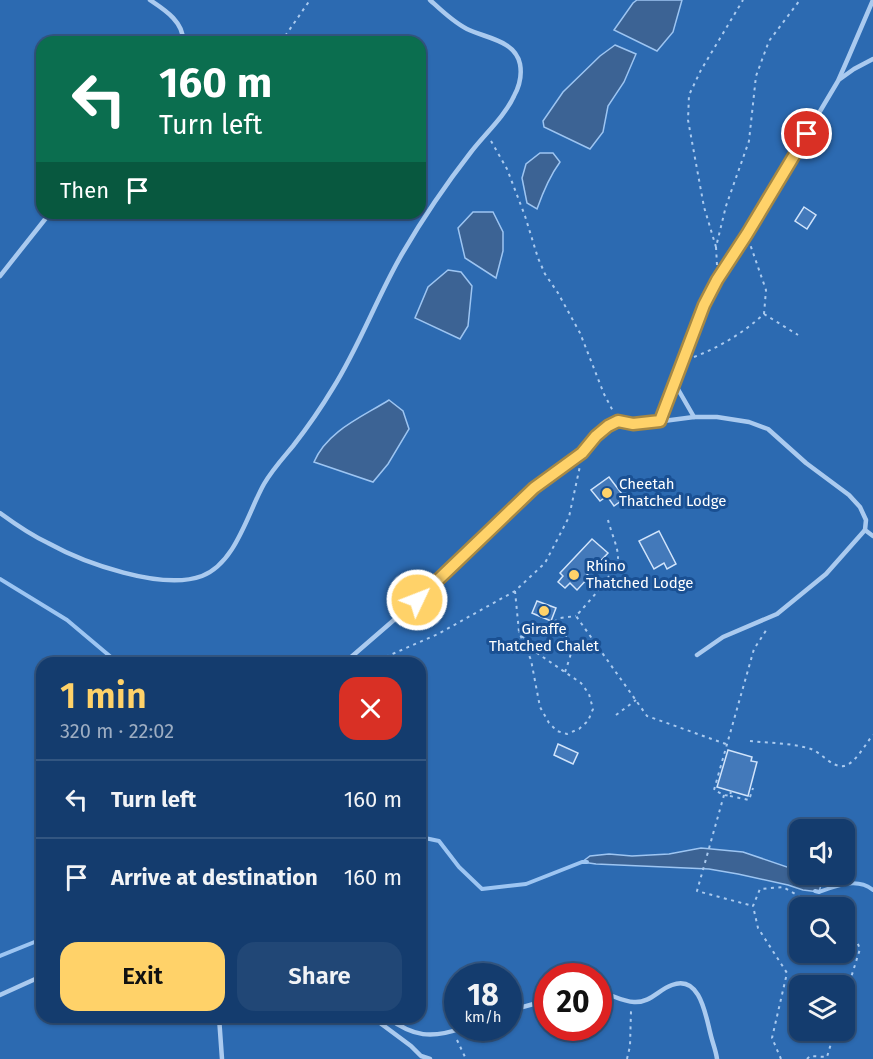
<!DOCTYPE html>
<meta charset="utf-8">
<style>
body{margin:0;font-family:"Fira Sans",sans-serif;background:#214776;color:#f1f3f6;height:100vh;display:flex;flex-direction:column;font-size:22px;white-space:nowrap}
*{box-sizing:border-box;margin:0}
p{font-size:20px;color:#9dadc2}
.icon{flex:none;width:33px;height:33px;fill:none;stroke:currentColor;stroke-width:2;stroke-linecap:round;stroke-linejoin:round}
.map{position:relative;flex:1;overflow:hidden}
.drawer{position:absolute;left:36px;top:657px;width:390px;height:366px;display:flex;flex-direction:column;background:#143c6e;border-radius:18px;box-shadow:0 2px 4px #0004,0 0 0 2px #335681}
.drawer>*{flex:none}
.guide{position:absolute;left:36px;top:36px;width:390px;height:183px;border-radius:18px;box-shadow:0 2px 4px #0004,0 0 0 2px #335681;background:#0b6e4f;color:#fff;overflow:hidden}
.buttons{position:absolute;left:789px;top:819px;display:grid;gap:12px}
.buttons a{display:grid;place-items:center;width:66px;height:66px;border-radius:12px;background:#143c6e;box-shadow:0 2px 4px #0004,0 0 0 2px #335681;font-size:30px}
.speed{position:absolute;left:444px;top:963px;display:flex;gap:12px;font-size:30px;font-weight:700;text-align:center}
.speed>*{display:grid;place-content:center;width:78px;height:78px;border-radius:50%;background:#143c6e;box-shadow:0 2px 4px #0004,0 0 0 2px #335681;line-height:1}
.speed small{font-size:15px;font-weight:400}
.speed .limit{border:9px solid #d22;background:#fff;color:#111}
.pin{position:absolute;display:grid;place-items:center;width:51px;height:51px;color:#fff;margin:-26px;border:3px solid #fff;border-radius:50%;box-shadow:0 2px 6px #0007}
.me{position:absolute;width:66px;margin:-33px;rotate:47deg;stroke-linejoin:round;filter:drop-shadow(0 0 4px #0008)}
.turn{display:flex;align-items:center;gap:21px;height:126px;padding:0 24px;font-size:27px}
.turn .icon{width:78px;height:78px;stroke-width:2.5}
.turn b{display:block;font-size:42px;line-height:51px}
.then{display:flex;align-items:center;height:57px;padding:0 24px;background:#0003;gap:12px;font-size:22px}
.round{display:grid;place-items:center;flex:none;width:63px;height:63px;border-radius:18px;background:#214776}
.head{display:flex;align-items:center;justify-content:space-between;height:102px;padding:0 24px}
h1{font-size:36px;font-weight:600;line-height:45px;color:#ffd269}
.action{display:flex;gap:12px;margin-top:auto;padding:12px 24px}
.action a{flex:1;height:69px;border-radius:18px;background:#ffd269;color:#111;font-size:24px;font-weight:600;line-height:69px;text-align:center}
.action a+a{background:#214776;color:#f1f3f6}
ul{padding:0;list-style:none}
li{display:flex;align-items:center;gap:18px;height:78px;padding:0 24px;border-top:2px solid #335681}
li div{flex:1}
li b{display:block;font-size:22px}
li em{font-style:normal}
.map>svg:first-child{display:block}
.green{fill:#2c6ab1;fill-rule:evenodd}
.water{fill:#3c6394;stroke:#9dc5f2;stroke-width:1.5}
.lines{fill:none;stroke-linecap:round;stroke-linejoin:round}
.stream{stroke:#9dc5f2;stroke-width:4}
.building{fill:#4379ba;stroke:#d1e4fb;stroke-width:1.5}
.path{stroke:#aacaef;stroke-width:2;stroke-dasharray:3 4.5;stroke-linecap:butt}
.service{stroke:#aacaef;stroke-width:4.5}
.route-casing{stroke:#a68844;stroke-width:15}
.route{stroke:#ffd269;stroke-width:10}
.poi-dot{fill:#ffd269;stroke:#1a5093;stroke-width:2}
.labels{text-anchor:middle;stroke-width:6;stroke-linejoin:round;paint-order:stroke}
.poi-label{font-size:15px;fill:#fff;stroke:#1a5093;text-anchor:start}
</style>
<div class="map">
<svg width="873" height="1059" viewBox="0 0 873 1059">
<rect width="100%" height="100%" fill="#1a5093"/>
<!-- green -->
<path class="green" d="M 0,0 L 873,0 L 873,1059 L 0,1059 ZM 42,42 L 420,42 L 420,213 L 42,213 ZM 42,663 L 420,663 L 420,1017 L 42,1017 ZM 800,830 L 844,830 L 844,874 L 800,874 ZM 800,908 L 844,908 L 844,952 L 800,952 ZM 458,976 L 508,976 L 508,1028 L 458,1028 ZM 548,976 L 598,976 L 598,1028 L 548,1028 ZM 800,986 L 844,986 L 844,1030 L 800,1030 Z"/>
<!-- water -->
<g class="water">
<path d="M 637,0 L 682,0 L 673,32 L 657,51 L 614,30 L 633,3 Z"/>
<path d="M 615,45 L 636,54 L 624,82 L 608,106 L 603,132 L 590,149 L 544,127 L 543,121 L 563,92 L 600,56 Z"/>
<path d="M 540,153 L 553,153 L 560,162 C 549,177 543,192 537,209 L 527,203 L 522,178 L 526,164 Z"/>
<path d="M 473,212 L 493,212 L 503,232 L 503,251 L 496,278 L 465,258 L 458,228 Z"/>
<path d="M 448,270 L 461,272 L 472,286 L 468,326 L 460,339 L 415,318 L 428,287 Z"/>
<path d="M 389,400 L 403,411 L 409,429 L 388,464 L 373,482 L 314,462 C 327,431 362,417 389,400 Z"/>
<path d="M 701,848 L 743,852 L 799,871 L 800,874 L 812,875 L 821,885 L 819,892 L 803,890 L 788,885 L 738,874 L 709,869 L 596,864 L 582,862 L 590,856 L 609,854 L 632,856 L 669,854 Z"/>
</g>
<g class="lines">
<!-- stream -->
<g class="stream">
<path d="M 0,579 L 67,620 L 118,663"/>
<path d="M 420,837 L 439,841 L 459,867 L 482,889 L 526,884 L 582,862 L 587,862"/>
<path d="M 815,891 L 819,892 C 836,886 857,877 873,890"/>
<path d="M 0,956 L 42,939"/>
</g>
</g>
<!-- building -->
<g class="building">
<path d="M 804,207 L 816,215 L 807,229 L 795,221 Z"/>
<path d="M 609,477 L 625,498 L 614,506 L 607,496 L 600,501 L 591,490 Z"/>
<path d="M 659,531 L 676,564 L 667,569 L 664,563 L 654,569 L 639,541 Z"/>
<path d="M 592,539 L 608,553 L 587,575 L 589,577 L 577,590 L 570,583 L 565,588 L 558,582 L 563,576 L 560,573 Z"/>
<path d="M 537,601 L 556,608 L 551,621 L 532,613 Z"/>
<path d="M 558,744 L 578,753 L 573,764 L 554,755 Z"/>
<path d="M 728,750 L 752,757 L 751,761 L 757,762 L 748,796 L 717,787 Z"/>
</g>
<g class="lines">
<!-- path -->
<g class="path">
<path d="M 281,42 L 310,0"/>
<path d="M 491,141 L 507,169 L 525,216 L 538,258 L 545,274 L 558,293 L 580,333 L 604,394 L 614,413"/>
<path d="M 716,247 L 704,207 L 688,120 L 689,95 L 701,70 L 743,0"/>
<path d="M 717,265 L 716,247 L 726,206 L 749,141 L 756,76 L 769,41 L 800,0"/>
<path d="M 764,314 L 798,335"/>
<path d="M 694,357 C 720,347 743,333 764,314 L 766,290 L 750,244"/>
<path d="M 608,520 C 610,529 619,550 618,558 C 618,570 585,606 576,616 L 647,716 L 726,744"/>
<path d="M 515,591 L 519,632 L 531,660 L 540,707 L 549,723 L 557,731 L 567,734 L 579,729 L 588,721 L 593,709 L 589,694 L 581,683 L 534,651 L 519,632"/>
<path d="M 372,663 L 438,634 L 515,591 L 545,563 L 569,517 L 580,466"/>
<path d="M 565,672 C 576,640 574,645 552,623 L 560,618 L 576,616"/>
<path d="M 616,715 L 636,700"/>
<path d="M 750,741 C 770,743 792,743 811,749 C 822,753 832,768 844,766 C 855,764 866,743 873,735"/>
<path d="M 731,791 L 730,796 L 724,795 L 714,790 L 754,649 L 767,629"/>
<path d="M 724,795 L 697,891 L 753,906"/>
<path d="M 730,796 L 749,800 L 753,788"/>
<path d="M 844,919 L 848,920 L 860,949 L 844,1000"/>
<path d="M 457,1040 L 466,1059"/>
<path d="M 627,1059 L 630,1046 L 631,1011"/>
<path d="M 781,1059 L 772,1038 L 787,973 L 758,928 L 753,906 L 760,889 L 783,887 L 814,905 L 829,908"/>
<path d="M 807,1059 L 810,1056 L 827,1057 L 835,1030"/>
</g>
<!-- service -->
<g class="service">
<path d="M 150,0 C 165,10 184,22 183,42"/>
<path d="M 840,79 L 854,69 L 873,59"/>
<path d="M 0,276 L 50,213"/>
<path d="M 675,384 L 694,417"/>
<path d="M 660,421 L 704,305 L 717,280 L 747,234 L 838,81 L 849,56 L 873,0"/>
<path d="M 0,513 C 15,524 31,535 48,543 C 84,563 162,591 202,576 C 236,563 248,512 264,484 C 272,470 283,458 293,446 C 307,428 321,408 333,388 C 360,345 377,297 402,254 C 423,218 446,184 471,152 C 484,135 505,116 514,96 C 519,87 522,75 520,64 C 515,40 485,38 467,29 C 453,22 442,11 430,0"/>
<path d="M 697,655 L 723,637 L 777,614 L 826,574 L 865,530"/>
<path d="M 346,663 L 350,658 L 402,613 L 534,488 L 582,453 L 596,437 L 608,426 L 618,421 L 633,425 L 694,417 L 717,417 L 749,422 L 768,429 L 806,463 L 849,495 L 860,507 L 866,520 L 865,530 L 873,536"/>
<path d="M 598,991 C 610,994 623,1002 634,1002 C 650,1003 658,990 672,985 C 701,974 706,1018 711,1036 C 713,1044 716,1051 717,1059"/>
<path d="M 0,995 L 42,976"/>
<path d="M 508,1011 L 548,1000"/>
<path d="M 219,1017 L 222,1059"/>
<path d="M 372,1017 L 411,1046 L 421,1056 L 430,1059"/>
<path d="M 387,1017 C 413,1037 432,1039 462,1028"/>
</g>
</g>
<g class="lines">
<!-- route casing -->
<g class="route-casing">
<path id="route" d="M 417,600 L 534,488 L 582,453 L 596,436 L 608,426 L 618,421 L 633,424 L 660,421 L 704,305 L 717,280 L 747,234 L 807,134"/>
</g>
<!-- route -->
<use href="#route" class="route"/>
</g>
<!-- markers -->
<g class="poi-dot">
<circle cx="607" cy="493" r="6"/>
<circle cx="574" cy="575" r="6"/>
<circle cx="544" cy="611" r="6"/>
</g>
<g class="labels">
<!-- poi labels -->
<g class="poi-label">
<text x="619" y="489">Cheetah<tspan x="619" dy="17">Thatched Lodge</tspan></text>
<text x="586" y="571">Rhino<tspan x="586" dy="17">Thatched Lodge</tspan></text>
<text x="544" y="634" text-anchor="middle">Giraffe<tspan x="544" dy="17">Thatched Chalet</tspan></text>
</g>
</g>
</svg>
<div class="buttons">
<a><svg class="icon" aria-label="sound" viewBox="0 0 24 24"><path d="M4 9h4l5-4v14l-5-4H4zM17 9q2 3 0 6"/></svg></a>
<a><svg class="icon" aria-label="search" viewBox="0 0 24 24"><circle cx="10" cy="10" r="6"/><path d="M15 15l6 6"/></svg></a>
<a><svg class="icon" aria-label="layers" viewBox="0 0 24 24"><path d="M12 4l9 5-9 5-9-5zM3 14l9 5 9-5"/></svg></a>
</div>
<div class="speed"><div>18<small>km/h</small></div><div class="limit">20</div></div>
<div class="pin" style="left:807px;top:134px;background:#d93025"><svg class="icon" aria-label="arrive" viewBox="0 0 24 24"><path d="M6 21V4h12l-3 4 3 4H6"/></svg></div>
<svg class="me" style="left:417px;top:600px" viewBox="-20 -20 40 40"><circle r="17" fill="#ffd269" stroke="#fff" stroke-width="3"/><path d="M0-11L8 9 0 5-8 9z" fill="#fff"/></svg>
<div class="guide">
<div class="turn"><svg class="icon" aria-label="left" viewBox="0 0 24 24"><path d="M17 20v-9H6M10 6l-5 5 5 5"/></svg><div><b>160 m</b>Turn left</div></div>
<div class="then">Then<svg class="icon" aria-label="arrive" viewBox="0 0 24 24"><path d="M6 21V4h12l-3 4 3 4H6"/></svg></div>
</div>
<section class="drawer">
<div class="head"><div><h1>1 min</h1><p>320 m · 22:02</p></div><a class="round" style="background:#d93025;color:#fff"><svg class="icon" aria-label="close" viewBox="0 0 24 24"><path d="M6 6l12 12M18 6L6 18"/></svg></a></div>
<ul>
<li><svg class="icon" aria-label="left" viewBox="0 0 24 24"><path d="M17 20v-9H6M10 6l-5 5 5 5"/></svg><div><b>Turn left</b></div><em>160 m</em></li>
<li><svg class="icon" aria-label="arrive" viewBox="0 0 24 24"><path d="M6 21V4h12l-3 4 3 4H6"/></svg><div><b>Arrive at destination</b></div><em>160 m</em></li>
</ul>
<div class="action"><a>Exit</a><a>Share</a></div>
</section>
</div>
